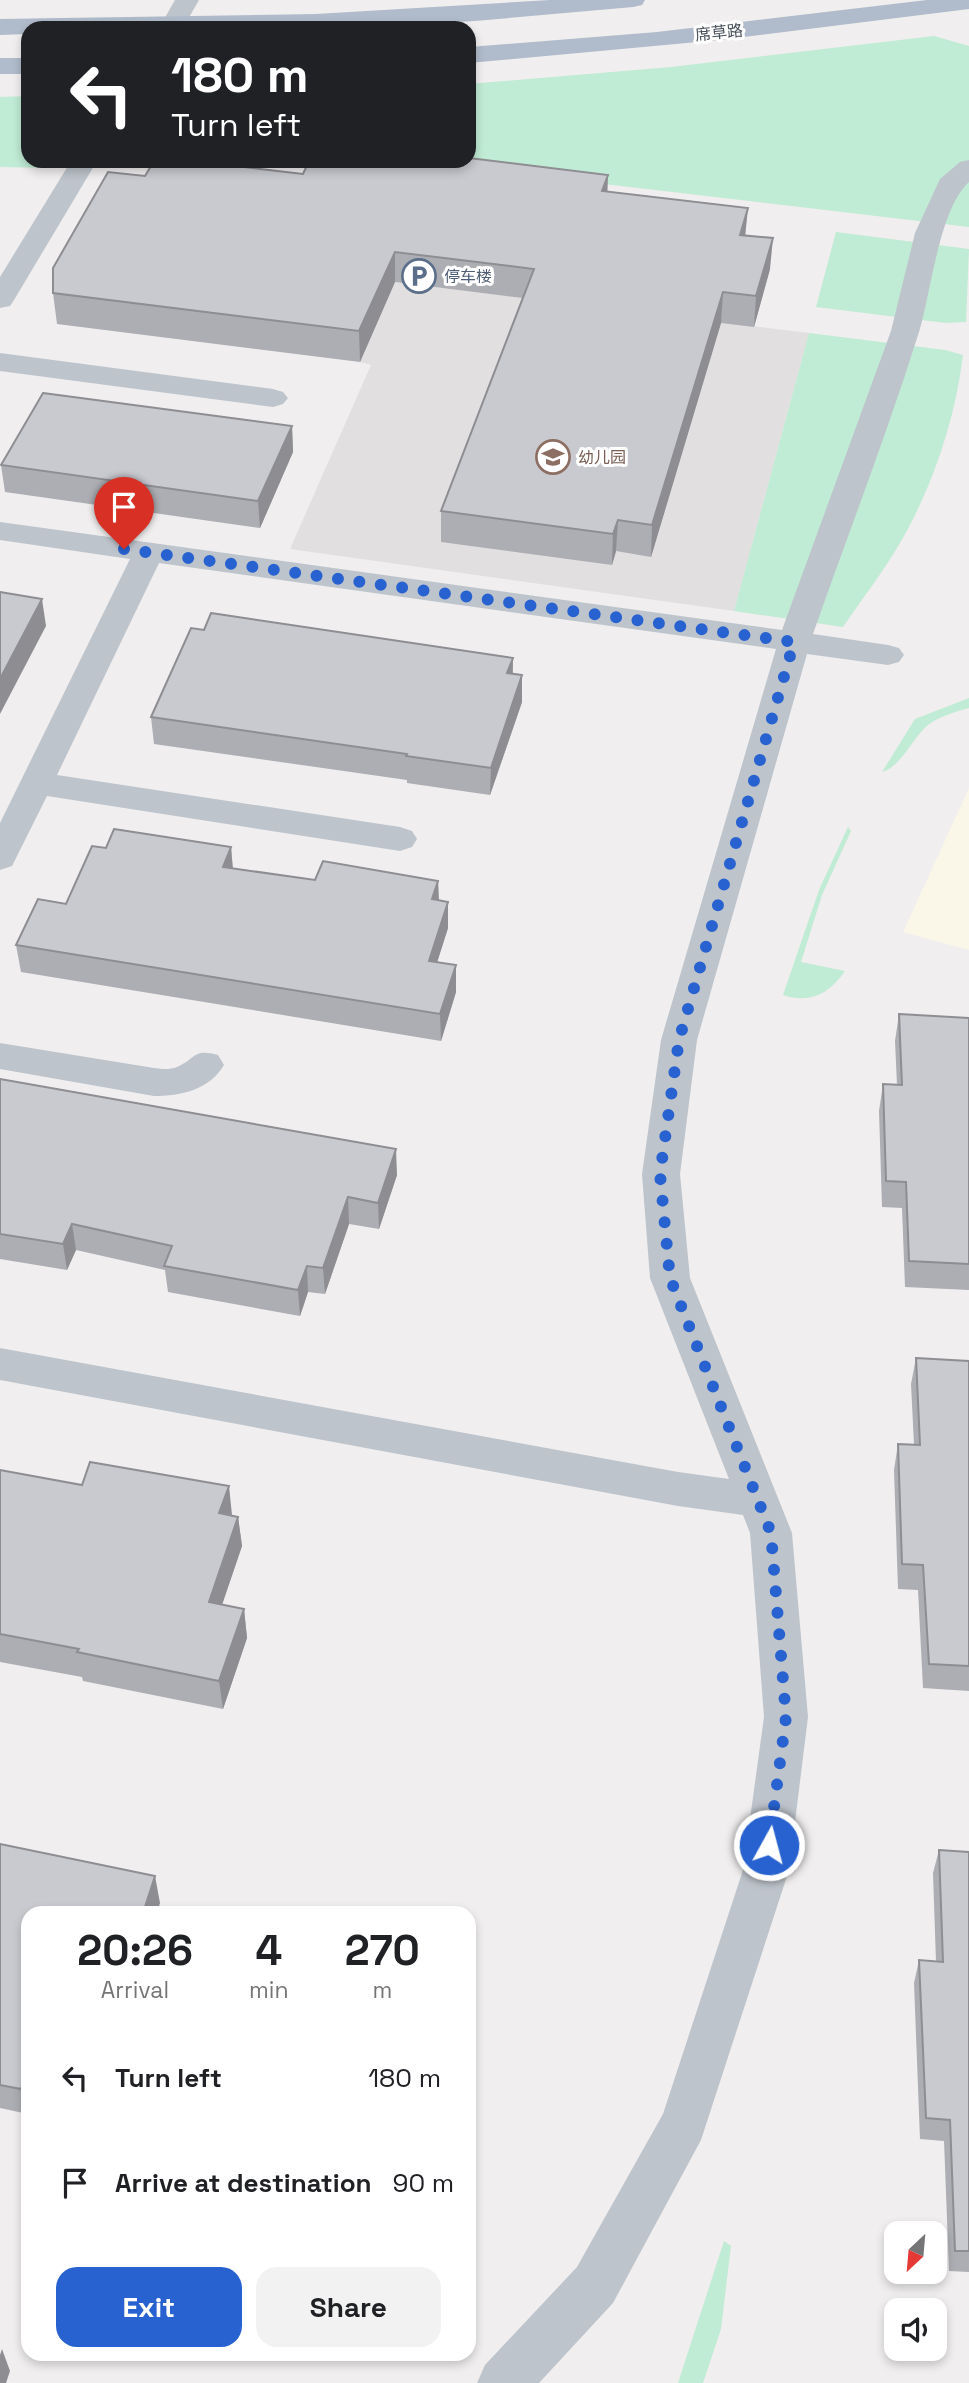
<!DOCTYPE html>
<meta charset="utf-8">
<style>
body{margin:0;font-family:"Space Grotesk","Noto Sans SC",sans-serif;background:#f2f2f2;color:#202124;height:100vh;display:flex;flex-direction:column;font-size:26px;white-space:nowrap}
*{box-sizing:border-box;margin:0}
p{font-size:23px;color:#757577}
.icon{flex:none;width:38px;height:38px;fill:none;stroke:currentColor;stroke-width:2;stroke-linecap:round;stroke-linejoin:round}
.map{position:relative;flex:1;overflow:hidden}
.drawer{position:absolute;left:21px;top:1906px;width:455px;height:455px;display:flex;flex-direction:column;background:#fff;border-radius:21px;box-shadow:0 4px 10px #0003}
.drawer>*{flex:none}
.banner{position:absolute;left:21px;top:21px;width:455px;height:147px;border-radius:21px;box-shadow:0 4px 10px #0003;background:#202124;color:#fff;overflow:hidden}
.needle{width:46px;rotate:206deg}
.tools{position:absolute;left:884px;top:2221px;display:grid;gap:14px}
.tools a{display:grid;place-items:center;width:63px;height:63px;border-radius:14px;background:#fff;box-shadow:0 4px 10px #0003;font-size:35px}
.pin{position:absolute;display:grid;place-items:center;width:60px;height:60px;color:#fff;margin:-72px -30px;border-radius:50% 50% 50% 0;rotate:-45deg;box-shadow:0 0 7px #0007}
.pin .icon{rotate:45deg}
.me{position:absolute;width:77px;margin:-38px;rotate:7deg;stroke-linejoin:round;filter:drop-shadow(0 0 5px #0008)}
.turn{display:flex;align-items:center;gap:24px;height:147px;padding:0 35px;font-size:32px}
.turn .icon{width:91px;height:91px;stroke-width:2.5}
.turn b{display:block;font-size:49px;line-height:60px}
.eta{display:flex;justify-content:space-evenly;align-items:center;height:119px;text-align:center}
.eta b{font-size:42px;font-weight:800;line-height:49px}
.primary-button{display:flex;gap:14px;margin-top:auto;padding:14px 35px}
.primary-button a{flex:1;height:80px;border-radius:21px;background:#2862d0;color:#fff;font-size:28px;font-weight:800;line-height:80px;text-align:center}
.primary-button a+a{background:#f2f2f2;color:#202124}
ul{padding:0;list-style:none}
li{display:flex;align-items:center;gap:21px;height:105px;padding:0 35px}
li div{flex:1}
li b{display:block;font-size:26px}
li em{font-style:normal}
.map>svg:first-child{display:block}
.commercial{fill:#faf7e8}
.education{fill:#e1dfdf}
.green{fill:#c0ebd4}
.lines{fill:none;stroke-linecap:round;stroke-linejoin:round}
.minor{fill:#bec4cc;fill-rule:evenodd}
.major{fill:#b0bbcb;fill-rule:evenodd}
.wall{fill:#adaeb3}
.shaded-wall{fill:#8d8d92}
.building{fill:#c9cad0;stroke:#8d8d92;stroke-width:2}
.route{stroke:#2862d0;stroke-width:12;stroke-dasharray:0 21.6}
.labels{text-anchor:middle;stroke-width:6;stroke-linejoin:round;paint-order:stroke}
.far-street-label{font-size:16px;fill:#48505a;stroke:#fff}
.far-service-label{font-size:16px;fill:#4e5e75;stroke:#fff;text-anchor:start}
.far-education-label{font-size:16px;fill:#785e54;stroke:#fff;text-anchor:start}
</style>
<div class="map">
<svg width="969" height="2383" viewBox="0 0 969 2383">
<rect width="100%" height="100%" fill="#f0eeee"/>
<!-- commercial -->
<path class="commercial" d="M 969,788 L 969,950 L 903,932 Z"/>
<!-- education -->
<path class="education" d="M 395,282 L 809,333 L 734,611 L 290,549 L 371,365 L 360,362 Z"/>
<!-- green -->
<g class="green">
<path d="M 934,36 L 969,46 L 969,227 L 409,161 L 469,161 L 469,84 L 671,67 Z"/>
<path d="M 28,96 L 28,161 L 54,161 L 50,168 L 0,167 L 0,97 Z"/>
<path d="M 115,161 L 323,161 L 112,167 Z"/>
<path d="M 836,232 L 969,249 L 966,322 L 946,323 L 816,307 Z"/>
<path d="M 809,333 L 945,350 L 963,355 C 955,420 933,486 900,543 C 883,572 862,599 843,627 L 734,611 Z"/>
<path d="M 969,698 L 969,708 C 955,712 940,716 928,725 C 913,737 901,767 882,772 L 915,719 Z"/>
<path d="M 848,827 L 851,831 L 822,895 L 801,962 L 845,971 C 829,994 810,1004 783,995 L 819,890 Z"/>
<path d="M 724,2241 L 731,2246 L 721,2329 L 703,2383 L 678,2383 Z"/>
</g>
<g class="lines">
<!-- minor -->
<g class="minor">
<path d="M 175,0 L 199,0 L 183,28 L 159,28 Z"/>
<path d="M 969,160 L 969,182 C 939,209 931,293 919,332 C 887,434 848,534 813,634 L 888,645 L 899,648 L 904,655 L 899,662 L 888,665 L 807,654 L 697,1040 L 680,1174 L 690,1278 L 792,1533 L 808,1717 L 789,1870 L 701,2140 L 613,2303 L 539,2383 L 477,2383 L 485,2365 L 577,2267 L 663,2114 L 743,1870 L 764,1717 L 750,1533 L 743,1515 L 678,1506 L 0,1380 L 0,1348 L 678,1472 L 729,1479 L 650,1278 L 642,1174 L 661,1040 L 776,649 L 159,563 L 57,775 L 400,827 L 412,831 L 417,839 L 412,847 L 400,851 L 47,796 L 12,866 L 0,870 L 0,823 L 130,559 L 0,540 L 0,522 L 782,630 L 891,331 L 915,233 L 940,179 L 960,162 Z"/>
<path d="M 71,161 L 97,161 L 14,300 L 10,306 L 0,308 L 0,277 Z"/>
<path d="M 0,353 L 273,389 L 283,392 L 288,398 L 283,404 L 273,407 L 0,371 Z"/>
<path d="M 0,1043 L 154,1068 C 161,1069 170,1070 177,1067 C 196,1059 193,1048 218,1055 L 224,1065 C 209,1090 181,1096 154,1096 L 0,1069 Z"/>
</g>
<!-- major -->
<g class="major">
<path d="M 550,0 L 645,0 L 642,5 L 633,7 L 475,21 L 337,28 L 28,28 L 28,34 L 0,35 L 0,19 L 316,14 Z"/>
<path d="M 927,0 L 969,0 L 969,9 L 719,40 L 469,63 L 469,47 L 657,32 Z"/>
<rect x="0" y="58" width="28" height="16"/>
</g>
</g>
<!-- wall -->
<g class="wall">
<path d="M 303,174 L 607,192 L 746,235 L 770,269 L 754,327 L 721,323 L 651,557 L 616,551 L 612,565 L 441,542 L 441,511 L 523,298 L 395,282 L 360,362 L 57,324 L 53,293 L 145,176 Z"/>
<path d="M 292,426 L 293,452 L 260,528 L 5,492 L 1,465 Z"/>
<path d="M 513,658 L 513,674 L 522,675 L 522,702 L 490,795 L 407,783 L 407,780 L 154,744 L 151,717 Z"/>
<path d="M 231,847 L 233,868 L 315,880 L 438,881 L 439,900 L 448,902 L 448,928 L 437,962 L 456,992 L 441,1041 L 21,972 L 16,945 L 66,904 L 106,848 Z"/>
<path d="M 899,1014 L 969,1018 L 969,1290 L 905,1287 L 902,1208 L 882,1207 L 879,1111 L 883,1084 L 897,1085 L 895,1041 Z"/>
<path d="M 0,1079 L 397,1175 L 379,1229 L 349,1224 L 325,1294 L 308,1292 L 300,1316 L 168,1292 L 165,1270 L 76,1250 L 67,1270 L 0,1259 Z"/>
<path d="M 916,1358 L 969,1361 L 969,1691 L 923,1688 L 918,1590 L 898,1589 L 894,1470 L 898,1444 L 914,1445 L 911,1384 Z"/>
<path d="M 0,1470 L 238,1517 L 242,1546 L 222,1605 L 244,1609 L 247,1638 L 223,1709 L 83,1681 L 82,1677 L 0,1662 Z"/>
<path d="M 0,1844 L 160,1903 L 28,1913 L 28,2114 L 0,2108 Z"/>
<path d="M 939,1850 L 969,1852 L 969,2272 L 949,2271 L 944,2141 L 920,2139 L 914,1983 L 919,1960 L 936,1962 L 933,1873 Z"/>
</g>
<!-- shaded-wall -->
<g class="shaded-wall">
<path d="M 608,175 L 607,205 L 602,191 Z"/>
<path d="M 748,208 L 745,238 L 740,235 Z"/>
<path d="M 773,238 L 770,269 L 754,327 L 756,296 Z"/>
<path d="M 395,252 L 395,282 L 360,362 L 359,331 Z"/>
<path d="M 723,292 L 721,323 L 651,557 L 652,525 Z"/>
<path d="M 292,426 L 293,452 L 260,528 L 258,501 Z"/>
<path d="M 618,520 L 616,551 L 612,565 L 613,534 Z"/>
<path d="M 42,599 L 46,626 L 0,714 L 0,679 Z"/>
<path d="M 513,658 L 512,685 L 507,673 Z"/>
<path d="M 522,675 L 522,702 L 490,795 L 491,768 Z"/>
<path d="M 231,847 L 233,874 L 223,867 Z"/>
<path d="M 438,881 L 439,908 L 432,899 Z"/>
<path d="M 448,902 L 448,928 L 429,988 L 429,961 Z"/>
<path d="M 456,965 L 456,992 L 441,1041 L 440,1014 Z"/>
<path d="M 396,1149 L 397,1175 L 379,1229 L 378,1203 Z"/>
<path d="M 348,1197 L 349,1224 L 325,1294 L 323,1268 Z"/>
<path d="M 72,1224 L 76,1250 L 67,1270 L 63,1244 Z"/>
<path d="M 307,1266 L 308,1292 L 300,1316 L 298,1290 Z"/>
<path d="M 229,1486 L 232,1515 L 219,1513 Z"/>
<path d="M 238,1517 L 242,1546 L 213,1631 L 209,1602 Z"/>
<path d="M 244,1609 L 247,1638 L 223,1709 L 219,1681 Z"/>
<path d="M 155,1876 L 160,1903 L 157,1913 L 143,1913 Z"/>
<path d="M 28,2069 L 28,2114 L 21,2089 Z"/>
<path d="M 2,2349 L 10,2371 L 6,2383 L 0,2383 L 0,2355 Z"/>
</g>
<!-- building -->
<g class="building">
<path d="M 469,158 L 608,175 L 602,191 L 748,208 L 740,235 L 773,238 L 756,296 L 723,292 L 652,525 L 618,520 L 613,534 L 441,511 L 534,269 L 395,252 L 359,331 L 53,293 L 53,268 L 108,172 L 145,176 L 154,161 L 194,161 L 303,174 L 309,161 L 469,161 Z"/>
<path d="M 43,393 L 292,426 L 258,501 L 1,465 Z"/>
<path d="M 0,592 L 42,599 L 0,679 Z"/>
<path d="M 211,613 L 513,658 L 507,673 L 522,675 L 491,768 L 406,756 L 407,754 L 151,717 L 191,628 L 204,630 Z"/>
<path d="M 114,829 L 231,847 L 223,867 L 315,880 L 323,861 L 438,881 L 432,899 L 448,902 L 429,961 L 456,965 L 440,1014 L 16,945 L 38,899 L 66,904 L 92,846 L 106,848 Z"/>
<path d="M 899,1014 L 969,1018 L 969,1264 L 909,1261 L 906,1182 L 886,1181 L 883,1084 L 902,1085 Z"/>
<path d="M 0,1079 L 396,1149 L 378,1203 L 348,1197 L 323,1268 L 307,1266 L 298,1290 L 164,1266 L 172,1246 L 72,1224 L 63,1244 L 0,1234 Z"/>
<path d="M 916,1358 L 969,1361 L 969,1666 L 929,1664 L 923,1565 L 902,1564 L 898,1444 L 920,1445 Z"/>
<path d="M 90,1462 L 229,1486 L 219,1513 L 238,1517 L 209,1602 L 244,1609 L 219,1681 L 77,1652 L 79,1649 L 0,1634 L 0,1470 L 82,1485 Z"/>
<path d="M 0,1844 L 155,1876 L 143,1913 L 28,1913 L 28,2069 L 21,2089 L 0,2085 Z"/>
<path d="M 939,1850 L 969,1852 L 969,2251 L 955,2251 L 950,2120 L 926,2118 L 919,1960 L 943,1962 Z"/>
</g>
<g class="lines">
<!-- route -->
<path class="route" d="M 124,549 L 794,642 L 679,1040 L 660,1174 L 670,1278 L 771,1533 L 786,1717 L 769,1845"/>
</g>
<!-- icons -->
<defs>
<g id="parking-ring" transform="scale(1.75)"><circle r="9.5" fill="#fff" stroke="#5c6f8a" stroke-width="1.5"/><path d="M-3.5-5.5H1a3.5 3.5 0 0 1 0 7H-1V5.5H-3.5ZM-1-3.4V-.6H.8a1.4 1.4 0 0 0 0-2.8Z" fill="#5c6f8a"/></g>
<g id="school-ring" transform="scale(1.75)"><circle r="9.5" fill="#fff" stroke="#8d6e63" stroke-width="1.5"/><path d="M0-5L7-2L0 1L-7-2ZM-4 1L0 2.5L4 1V4Q0 6-4 4Z" fill="#8d6e63"/></g>
</defs>
<g fill-rule="evenodd">
<use href="#parking-ring" x="419" y="276"/>
<use href="#school-ring" x="553" y="457"/>
</g>
<g class="labels">
<!-- far-street labels -->
<g class="far-street-label">
<text transform="translate(719 32) rotate(-6)" y="6">席草路</text>
</g>
<!-- far-service labels -->
<g class="far-service-label">
<text x="444" y="282">停车楼</text>
</g>
<!-- far-education labels -->
<g class="far-education-label">
<text x="578" y="463">幼儿园</text>
</g>
</g>
</svg>
<div class="tools">
<a><svg class="needle" viewBox="-14 -14 28 28"><path d="M0-13l5 13h-10z" fill="#e53935"/><path d="M0 13l5-13h-10z" fill="#757577"/></svg></a>
<a><svg class="icon" aria-label="sound" viewBox="0 0 24 24"><path d="M4 9h4l5-4v14l-5-4H4zM17 9q2 3 0 6"/></svg></a>
</div>
<div class="pin" style="left:124px;top:549px;background:#d93025"><svg class="icon" aria-label="arrive" viewBox="0 0 24 24"><path d="M6 21V4h12l-3 4 3 4H6"/></svg></div>
<svg class="me" style="left:769px;top:1845px" viewBox="-20 -20 40 40"><circle r="17" fill="#2862d0" stroke="#fff" stroke-width="3"/><path d="M0-11L8 9 0 5-8 9z" fill="#fff"/></svg>
<div class="banner">
<div class="turn"><svg class="icon" aria-label="left" viewBox="0 0 24 24"><path d="M17 20v-9H6M10 6l-5 5 5 5"/></svg><div><b>180 m</b>Turn left</div></div>
</div>
<section class="drawer">
<div class="eta">
<div><b>20:26</b><p>Arrival</p></div>
<div><b>4</b><p>min</p></div>
<div><b>270</b><p>m</p></div>
</div>
<ul>
<li><svg class="icon" aria-label="left" viewBox="0 0 24 24"><path d="M17 20v-9H6M10 6l-5 5 5 5"/></svg><div><b>Turn left</b></div><em>180 m</em></li>
<li><svg class="icon" aria-label="arrive" viewBox="0 0 24 24"><path d="M6 21V4h12l-3 4 3 4H6"/></svg><div><b>Arrive at destination</b></div><em>90 m</em></li>
</ul>
<div class="primary-button"><a>Exit</a><a>Share</a></div>
</section>
</div>
